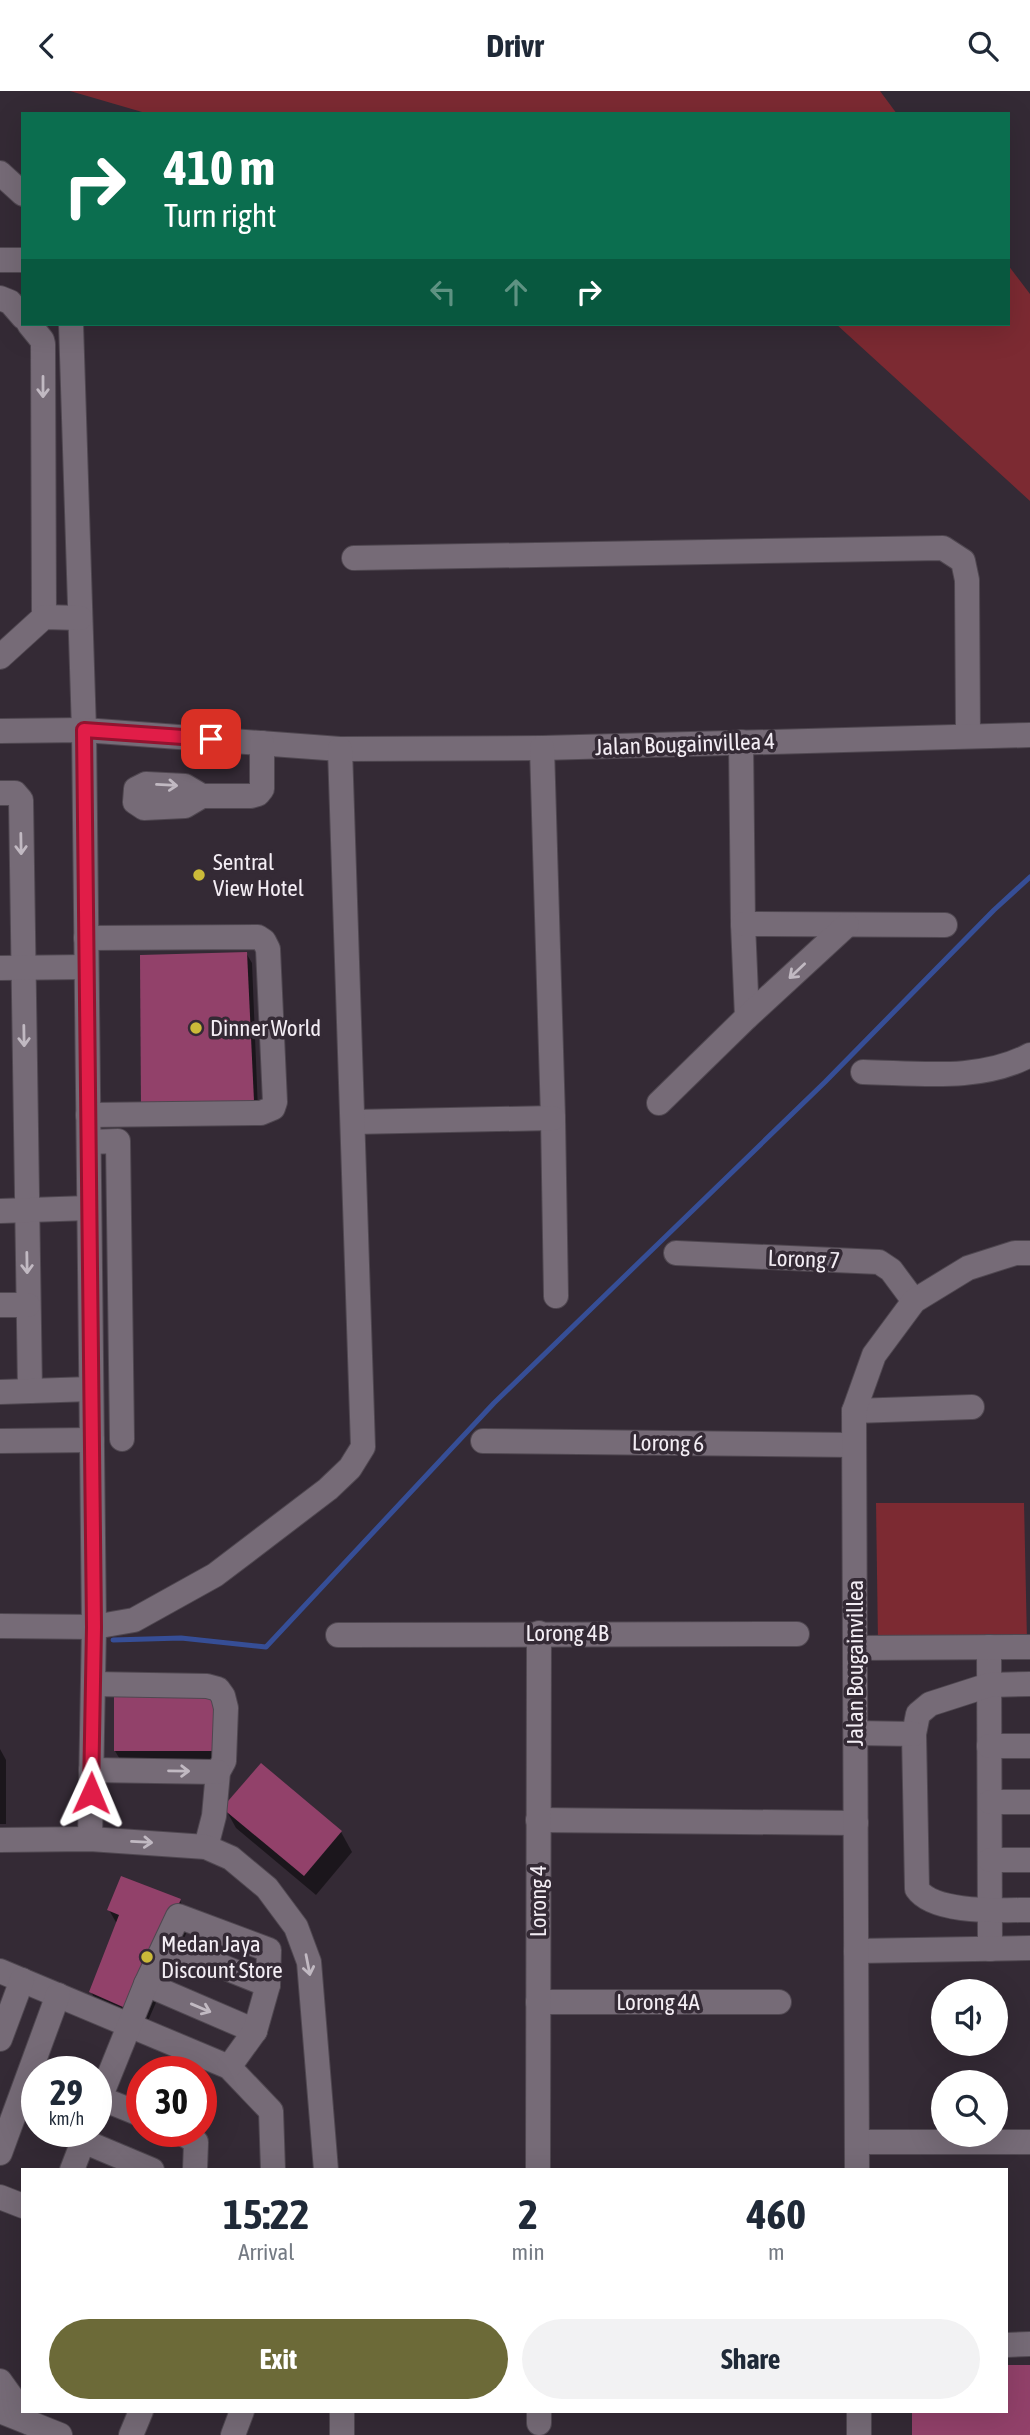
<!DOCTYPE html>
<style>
body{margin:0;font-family:"Asap Condensed",sans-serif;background:#f2f2f3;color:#1f2937;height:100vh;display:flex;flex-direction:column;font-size:26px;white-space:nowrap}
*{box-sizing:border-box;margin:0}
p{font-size:23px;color:#747a83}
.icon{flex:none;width:38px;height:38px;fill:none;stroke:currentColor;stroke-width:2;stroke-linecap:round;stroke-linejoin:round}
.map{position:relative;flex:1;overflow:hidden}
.side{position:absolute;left:21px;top:2077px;width:987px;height:245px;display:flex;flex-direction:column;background:#fff;border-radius:0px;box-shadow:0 7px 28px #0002}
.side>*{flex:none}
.guide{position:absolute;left:21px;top:21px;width:989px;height:214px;border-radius:0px;box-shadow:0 7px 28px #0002;background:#0b6e4f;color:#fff;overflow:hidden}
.tools{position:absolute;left:931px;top:1888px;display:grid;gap:14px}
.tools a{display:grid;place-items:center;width:77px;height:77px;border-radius:50%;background:#fff;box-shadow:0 7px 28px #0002;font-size:35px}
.speed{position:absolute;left:21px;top:1965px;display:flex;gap:14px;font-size:35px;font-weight:700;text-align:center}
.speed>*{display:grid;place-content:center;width:91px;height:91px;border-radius:50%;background:#fff;box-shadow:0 7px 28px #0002;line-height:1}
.speed small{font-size:18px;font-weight:400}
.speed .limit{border:10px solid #d22;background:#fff;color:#111}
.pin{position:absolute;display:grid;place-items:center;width:60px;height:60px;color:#fff;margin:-30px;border-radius:14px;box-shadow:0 4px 10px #0006}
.me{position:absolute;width:77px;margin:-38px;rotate:1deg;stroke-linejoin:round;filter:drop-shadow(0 0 5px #0008)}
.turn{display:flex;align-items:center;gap:24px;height:147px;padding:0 28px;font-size:32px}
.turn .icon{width:91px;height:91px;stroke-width:2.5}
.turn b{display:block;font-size:49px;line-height:60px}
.lanes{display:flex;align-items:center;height:66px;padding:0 28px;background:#0003;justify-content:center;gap:35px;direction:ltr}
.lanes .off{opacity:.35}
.eta{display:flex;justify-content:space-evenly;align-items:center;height:119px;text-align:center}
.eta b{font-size:42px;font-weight:700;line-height:49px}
.button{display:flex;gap:14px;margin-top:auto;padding:14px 28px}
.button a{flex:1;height:80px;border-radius:42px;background:#6c6a38;color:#fff;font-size:28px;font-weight:700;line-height:80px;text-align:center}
.button a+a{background:#f2f2f3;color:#1f2937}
header{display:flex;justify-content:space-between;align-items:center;height:91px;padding:0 28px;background:#fff;font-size:32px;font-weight:700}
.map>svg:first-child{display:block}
.green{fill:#7c2a32}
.shadow{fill:#0007}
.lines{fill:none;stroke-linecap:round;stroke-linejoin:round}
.stream{stroke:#364e96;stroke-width:5}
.building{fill:#92416a}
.minor-casing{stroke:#4f4750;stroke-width:26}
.minor{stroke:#766b77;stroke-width:24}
.oneway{stroke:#c1b9c2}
.route-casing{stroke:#92132f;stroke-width:18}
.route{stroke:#e11d48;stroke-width:12}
.poi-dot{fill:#cbba39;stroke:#342a35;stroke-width:2.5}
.labels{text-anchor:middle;stroke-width:7;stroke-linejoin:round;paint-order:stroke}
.street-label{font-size:23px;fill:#f3edf4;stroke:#342a35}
.poi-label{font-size:23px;fill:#f3edf4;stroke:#342a35;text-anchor:start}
</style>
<header><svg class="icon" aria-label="back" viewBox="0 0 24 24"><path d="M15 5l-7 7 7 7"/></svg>Drivr<svg class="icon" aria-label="search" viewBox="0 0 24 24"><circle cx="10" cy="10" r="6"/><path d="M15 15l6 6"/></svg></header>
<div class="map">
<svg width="1030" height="2344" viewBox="0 0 1030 2344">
<rect width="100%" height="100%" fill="#342a35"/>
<!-- green -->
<g class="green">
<path d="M 70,0 L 880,0 L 897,23 L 149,23 Z"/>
<path d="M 1008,174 L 1030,203 L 1030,410 L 836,233 L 1008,233 Z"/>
<path d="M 876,1412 L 1024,1412 L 1027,1550 L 878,1551 Z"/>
</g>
<!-- shadow -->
<g class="shadow">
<path d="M 246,862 L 252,872 L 258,1019 L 148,1026 Z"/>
<path d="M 216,1604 L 228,1680 L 127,1680 L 115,1660 Z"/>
<path d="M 0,1658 L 6,1669 L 6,1733 L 0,1733 Z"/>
<path d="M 225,1717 L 341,1741 L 352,1761 L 316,1804 L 236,1737 Z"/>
<path d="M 180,1810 L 192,1829 L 144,1939 L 103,1921 L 91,1901 L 117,1833 L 109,1819 Z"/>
</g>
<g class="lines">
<!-- stream -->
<path class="stream" d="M 113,1549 L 181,1547 L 266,1556 L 494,1312 L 825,991 L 994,819 L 1030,786"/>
</g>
<!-- building -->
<g class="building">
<path d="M 247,861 L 254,1010 L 141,1017 L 140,864 Z"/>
<rect x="114" y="1602" width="103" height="58"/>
<path d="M 261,1672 L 342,1740 L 304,1785 L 222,1717 Z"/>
<path d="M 121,1785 L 181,1808 L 132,1920 L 89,1901 L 119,1824 L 107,1819 Z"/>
<path d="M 1006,2274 L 1030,2274 L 1030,2344 L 912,2344 L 912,2320 L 1006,2320 Z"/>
</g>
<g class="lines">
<!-- minor casing -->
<g class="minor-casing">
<g id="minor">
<path d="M 0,82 L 23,103"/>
<path d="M 0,169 L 23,169"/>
<path d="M 0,207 L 10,211 L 23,226"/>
<path d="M 29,233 L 42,249 L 43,253 L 44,526"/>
<path d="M 71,233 L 84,639 L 94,1536 L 90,1748"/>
<path d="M 354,467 L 943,457 L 963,470 L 967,489 L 968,645"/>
<path d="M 0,566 L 44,526 L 80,527"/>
<path d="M 0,640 L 84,639 L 340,658 L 542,657 L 1030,644"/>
<path d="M 741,651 L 743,833 L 747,926"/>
<path d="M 542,657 L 553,1027 L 556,1205"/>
<path d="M 0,702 L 15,702 L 21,709 L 30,1300"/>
<path d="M 202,705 L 185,695 L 146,693 L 136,698 L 135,711 L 144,717 L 185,715 L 202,705 L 251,705 L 258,703 L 262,698 L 262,652"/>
<path d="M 743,833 L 945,834"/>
<path d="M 86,847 L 258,846 L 264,850 L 268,858 L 275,1011 L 273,1017 L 261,1022 L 88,1024"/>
<path d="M 0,877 L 86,876"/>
<path d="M 863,981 C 918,982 980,991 1030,964"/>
<path d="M 659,1012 L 747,926 L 847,834"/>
<path d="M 353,1031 L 553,1027"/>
<path d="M 89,1051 L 118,1050 L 122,1348"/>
<path d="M 0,1120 L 89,1117"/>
<path d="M 676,1162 L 879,1171 L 891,1179 L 914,1210"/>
<path d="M 0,1214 L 28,1214"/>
<path d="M 0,1301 L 91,1298"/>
<path d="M 854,1320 L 972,1316"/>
<path d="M 0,1350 L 92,1349"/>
<path d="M 483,1350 L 854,1354"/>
<path d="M 0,1535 L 94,1536 L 134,1529 L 215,1484 L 328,1398 L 350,1377 L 363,1356 L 340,658"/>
<path d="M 338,1544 L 797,1543"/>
<path d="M 989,1556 L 990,1858"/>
<path d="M 855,1557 L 1030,1556"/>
<path d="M 93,1593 L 207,1595 L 218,1598 L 223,1605 L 226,1617 L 224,1670 L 218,1681 L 214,1725 L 206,1756"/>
<path d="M 1030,1593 L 989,1594 L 930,1613 L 918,1623 L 914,1643 L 917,1798 C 934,1823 1001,1819 1030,1819"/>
<path d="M 856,1642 L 914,1643"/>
<path d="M 989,1655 L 1030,1655"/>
<path d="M 91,1679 L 218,1681"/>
<path d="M 990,1711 L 1030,1711"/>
<path d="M 538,1729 L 856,1732"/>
<path d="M 0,1749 L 90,1748 L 206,1756 L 231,1767 L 267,1797 L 296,1836 L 309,1871 L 326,2079"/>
<path d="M 990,1769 L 1030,1769"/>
<path d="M 166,1853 L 268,1894"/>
<path d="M 856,1860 L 1030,1857"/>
<path d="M 0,1880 L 229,1976 L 271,2020 L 273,2079"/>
<path d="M 146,1893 L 255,1940"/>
<path d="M 538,1911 L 779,1911"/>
<path d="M 0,1948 L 22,1889"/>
<path d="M 100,2007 L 142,2024"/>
<path d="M 96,2017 L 146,1893 L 178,1825 L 269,1859 L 268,1894 L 255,1940 L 229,1976"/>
<path d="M 179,2040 L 196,2051 L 195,2079"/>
<path d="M 83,2050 L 152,2079"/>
<path d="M 857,2051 L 1030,2051"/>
<path d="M 0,2062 L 58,1904"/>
<path d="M 72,2079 L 87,2040"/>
<path d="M 538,2079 L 539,1542"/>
<path d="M 857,2079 L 854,1320 L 874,1264 L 914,1210 L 968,1177 L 1015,1162 L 1030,1162"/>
<path d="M 0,2106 L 23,2115"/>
<path d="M 1006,2254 L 1030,2253"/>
<path d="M 0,2290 L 30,2332"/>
<path d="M 0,2320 L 60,2344"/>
<path d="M 342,2320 L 342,2344"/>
<path d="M 539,2320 L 539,2332"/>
<path d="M 859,2320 L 859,2344"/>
<path d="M 131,2344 L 141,2320"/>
<path d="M 233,2344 L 242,2320"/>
</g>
</g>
<!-- minor -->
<use href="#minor" class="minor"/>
</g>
<!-- one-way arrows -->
<defs><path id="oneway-shaft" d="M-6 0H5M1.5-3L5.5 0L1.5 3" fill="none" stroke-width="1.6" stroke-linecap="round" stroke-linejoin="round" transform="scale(1.75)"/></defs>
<g class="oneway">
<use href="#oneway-shaft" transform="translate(43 296) rotate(90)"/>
<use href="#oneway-shaft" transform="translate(167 694) rotate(3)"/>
<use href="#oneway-shaft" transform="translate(21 753) rotate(89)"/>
<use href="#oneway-shaft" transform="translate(797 880) rotate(137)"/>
<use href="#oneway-shaft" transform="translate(24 945) rotate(89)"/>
<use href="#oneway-shaft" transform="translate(27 1172) rotate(89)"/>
<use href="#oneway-shaft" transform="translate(179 1680) rotate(1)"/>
<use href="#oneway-shaft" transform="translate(142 1751) rotate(3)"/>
<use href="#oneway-shaft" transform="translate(308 1874) rotate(79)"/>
<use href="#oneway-shaft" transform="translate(201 1917) rotate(23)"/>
</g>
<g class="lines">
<!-- route casing -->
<g class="route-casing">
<path id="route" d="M 91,1702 L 94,1536 L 84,639 L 211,648"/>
</g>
<!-- route -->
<use href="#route" class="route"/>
</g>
<!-- markers -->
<g class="poi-dot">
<circle cx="199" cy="784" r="7"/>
<circle cx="196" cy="937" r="7"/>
<circle cx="147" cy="1866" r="7"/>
</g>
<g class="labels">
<!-- street labels -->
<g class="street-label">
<text transform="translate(685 653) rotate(-2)" y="8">Jalan Bougainvillea 4</text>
<text transform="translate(804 1168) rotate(2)" y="8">Lorong 7</text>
<text transform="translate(668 1352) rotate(1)" y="8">Lorong 6</text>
<text x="567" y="1550">Lorong 4B</text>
<text transform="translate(855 1572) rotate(-90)" y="8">Jalan Bougainvillea</text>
<text transform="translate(538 1810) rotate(-90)" y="8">Lorong 4</text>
<text x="658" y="1919">Lorong 4A</text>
</g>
<!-- poi labels -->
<g class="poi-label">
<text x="213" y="779">Sentral<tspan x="213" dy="26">View Hotel</tspan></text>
<text x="210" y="945">Dinner World</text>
<text x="161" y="1861">Medan Jaya<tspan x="161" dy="26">Discount Store</tspan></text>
</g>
</g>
</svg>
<div class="tools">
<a><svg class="icon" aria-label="sound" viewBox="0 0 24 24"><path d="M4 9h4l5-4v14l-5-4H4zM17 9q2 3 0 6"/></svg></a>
<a><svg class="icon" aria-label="search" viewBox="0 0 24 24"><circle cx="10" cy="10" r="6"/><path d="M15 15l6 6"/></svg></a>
</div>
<div class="speed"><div>29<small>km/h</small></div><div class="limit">30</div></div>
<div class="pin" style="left:211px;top:648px;background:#d93025"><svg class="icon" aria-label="arrive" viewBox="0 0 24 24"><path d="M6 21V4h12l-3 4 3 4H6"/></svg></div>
<svg class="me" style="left:91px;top:1702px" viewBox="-20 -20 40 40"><path d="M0-17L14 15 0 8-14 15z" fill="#e11d48" stroke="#fff" stroke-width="4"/></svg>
<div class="guide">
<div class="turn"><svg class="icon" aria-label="right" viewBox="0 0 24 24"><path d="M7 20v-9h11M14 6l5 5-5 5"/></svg><div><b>410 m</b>Turn right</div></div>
<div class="lanes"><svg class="icon off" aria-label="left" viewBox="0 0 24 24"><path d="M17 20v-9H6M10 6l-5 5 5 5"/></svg><svg class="icon off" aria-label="ahead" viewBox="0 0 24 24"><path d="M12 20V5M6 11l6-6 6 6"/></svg><svg class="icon" aria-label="right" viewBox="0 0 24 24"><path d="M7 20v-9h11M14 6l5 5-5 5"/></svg></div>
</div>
<section class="side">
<div class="eta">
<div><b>15:22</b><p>Arrival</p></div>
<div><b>2</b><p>min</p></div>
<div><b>460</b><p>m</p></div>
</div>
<div class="button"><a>Exit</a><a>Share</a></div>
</section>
</div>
